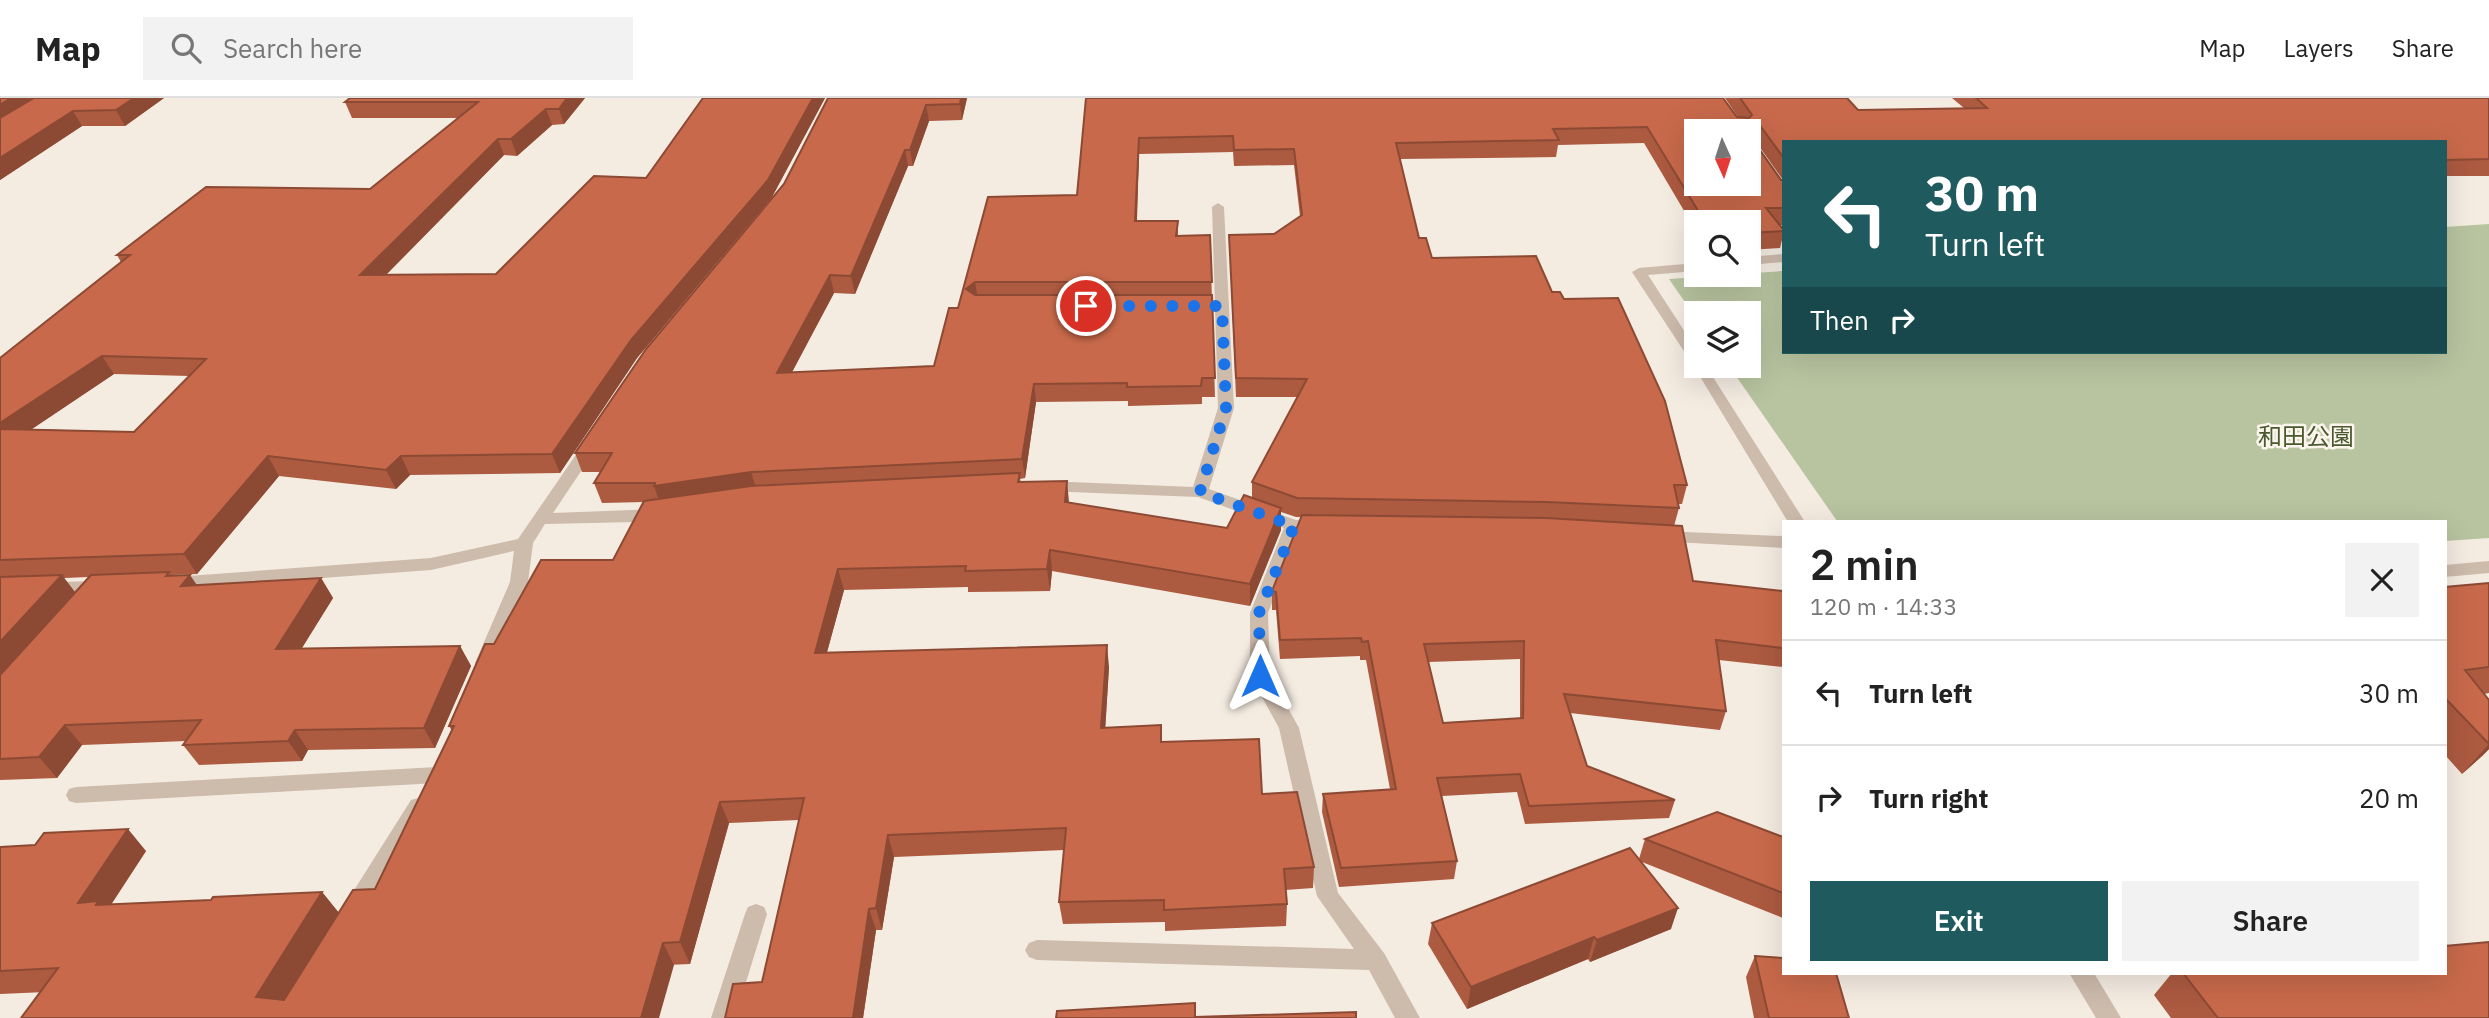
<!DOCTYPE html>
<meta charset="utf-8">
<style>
body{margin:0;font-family:"IBM Plex Sans","Noto Sans JP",sans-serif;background:#f2f2f2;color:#222;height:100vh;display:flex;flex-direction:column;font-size:26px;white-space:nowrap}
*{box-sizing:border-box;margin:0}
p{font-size:23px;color:#767676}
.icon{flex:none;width:38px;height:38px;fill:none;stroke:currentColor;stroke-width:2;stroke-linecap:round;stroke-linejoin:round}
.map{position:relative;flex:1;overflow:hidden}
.panel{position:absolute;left:1782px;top:422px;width:665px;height:455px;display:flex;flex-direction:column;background:#fff;border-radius:0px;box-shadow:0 7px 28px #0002}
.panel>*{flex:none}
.hud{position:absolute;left:1782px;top:42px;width:665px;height:214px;border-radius:0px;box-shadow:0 7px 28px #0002;background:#1f5a5e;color:#fff;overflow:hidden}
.needle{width:46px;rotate:177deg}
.controls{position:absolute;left:1684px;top:21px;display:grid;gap:14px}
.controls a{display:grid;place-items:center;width:77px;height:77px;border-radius:0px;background:#fff;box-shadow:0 7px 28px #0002;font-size:35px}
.pin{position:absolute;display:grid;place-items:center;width:60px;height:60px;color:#fff;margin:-30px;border:4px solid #fff;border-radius:50%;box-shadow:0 2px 7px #0007}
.me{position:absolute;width:77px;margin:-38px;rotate:0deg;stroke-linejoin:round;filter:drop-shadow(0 0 5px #0008)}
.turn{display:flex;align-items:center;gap:24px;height:147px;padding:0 28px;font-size:32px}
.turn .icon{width:91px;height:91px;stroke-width:2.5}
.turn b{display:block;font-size:49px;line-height:60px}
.then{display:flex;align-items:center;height:66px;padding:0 28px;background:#0003;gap:14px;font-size:26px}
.round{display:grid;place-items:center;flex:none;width:74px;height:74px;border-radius:0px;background:#f2f2f2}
.headline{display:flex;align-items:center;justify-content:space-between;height:119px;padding:0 28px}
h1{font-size:42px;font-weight:600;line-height:52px}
.action{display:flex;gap:14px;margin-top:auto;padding:14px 28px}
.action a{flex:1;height:80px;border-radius:0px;background:#1f5a5e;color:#fff;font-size:28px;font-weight:600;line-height:80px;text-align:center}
.action a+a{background:#f2f2f2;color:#222}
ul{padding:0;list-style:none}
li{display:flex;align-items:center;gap:21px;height:105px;padding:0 28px;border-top:2px solid #e0e0e0}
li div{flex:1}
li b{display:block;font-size:26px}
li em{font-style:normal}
header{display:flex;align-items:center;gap:42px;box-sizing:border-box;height:98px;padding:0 35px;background:#fff;border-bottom:2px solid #e0e0e0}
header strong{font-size:33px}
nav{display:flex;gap:38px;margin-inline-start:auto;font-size:24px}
.search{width:490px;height:63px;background:#f2f2f2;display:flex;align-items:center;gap:18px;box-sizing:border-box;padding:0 24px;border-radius:0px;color:#767676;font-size:26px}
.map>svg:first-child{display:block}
.green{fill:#b8c4a0}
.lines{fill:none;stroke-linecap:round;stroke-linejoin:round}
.street{fill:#cdbbac;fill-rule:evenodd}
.wall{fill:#ac5a40;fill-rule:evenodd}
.shaded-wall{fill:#8c4a34}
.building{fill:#c8694b;stroke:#8c4a34;stroke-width:2;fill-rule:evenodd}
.route{stroke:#1a73e8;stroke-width:12;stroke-dasharray:0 21.6}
.labels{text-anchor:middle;stroke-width:5;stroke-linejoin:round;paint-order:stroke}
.park-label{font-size:24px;fill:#4a5a2e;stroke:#fbf5ee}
</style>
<header>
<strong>Map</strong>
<div class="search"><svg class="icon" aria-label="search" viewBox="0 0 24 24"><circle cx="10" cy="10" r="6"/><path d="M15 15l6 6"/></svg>Search here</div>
<nav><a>Map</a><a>Layers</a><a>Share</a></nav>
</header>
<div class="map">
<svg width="2489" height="920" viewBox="0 0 2489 920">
<rect width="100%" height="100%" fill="#f4ebe1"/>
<!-- green -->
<path class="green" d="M 2489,126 L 2489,440 L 2445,443 L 2445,424 L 1837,423 L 1729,268 L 1748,268 L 1748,215 L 1696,215 L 1696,220 L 1669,181 L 1783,173 L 1783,254 L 2445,254 L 2445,129 Z"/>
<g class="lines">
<!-- street -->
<g class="street">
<path d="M 1218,105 L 1224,109 L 1234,310 L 1209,391 L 1296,422 L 1322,423 L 1331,428 L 1322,433 L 1300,433 L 1268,515 L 1270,577 L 1299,630 L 1338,795 L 1384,855 L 1420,920 L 1395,920 L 1369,872 L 1037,862 L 1029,859 L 1025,852 L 1029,845 L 1037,842 L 1354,851 L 1317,798 L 1279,630 L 1250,577 L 1250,515 L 1284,430 L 1198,399 L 1045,393 L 1037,388 L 1045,383 L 1193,389 L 1218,310 L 1212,109 Z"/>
<path d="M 1783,156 L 1783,164 L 1748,167 L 1748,159 Z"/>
<path d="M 1696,165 L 1696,173 L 1648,177 L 1696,251 L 1696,268 L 1706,268 L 1805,424 L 1788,424 L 1693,267 L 1632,174 L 1639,170 Z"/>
<path d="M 590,343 L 598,348 L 553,415 L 658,411 L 666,416 L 664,420 L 635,424 L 545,426 L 533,445 L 528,484 L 492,570 L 478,570 L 475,565 L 510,484 L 514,453 L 431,472 L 174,491 L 165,485 L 174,479 L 431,460 L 518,441 L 584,345 Z"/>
<path d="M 1661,433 L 1783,438 L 1783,450 L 1655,443 L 1652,439 Z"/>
<path d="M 2489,463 L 2489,475 L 2445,479 L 2445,467 Z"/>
<path d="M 101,483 L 107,485 L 110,489 L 107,493 L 0,497 L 0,485 Z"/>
<path d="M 437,669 L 444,671 L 447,677 L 444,683 L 437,685 L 76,705 L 69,703 L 66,697 L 69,691 L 76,689 Z"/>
<path d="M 418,700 L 425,702 L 429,708 L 425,714 L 362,819 L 354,822 L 346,819 L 343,812 L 346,805 L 411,702 Z"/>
<path d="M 756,806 L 764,809 L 767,816 L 735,920 L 711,920 L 745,816 L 748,809 Z"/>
<path d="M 2069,875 L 2094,875 L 2121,920 L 2096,920 Z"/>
</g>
</g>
<!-- wall -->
<g class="wall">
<path d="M 0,0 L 164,0 L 125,28 L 82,28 L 0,82 Z"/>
<path d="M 350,0 L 585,0 L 564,26 L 552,27 L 517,58 L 504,57 L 386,177 L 496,176 L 646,80 L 703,0 L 825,0 L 772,99 L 637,260 L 560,375 L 410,377 L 396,391 L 279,378 L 197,476 L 171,477 L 197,487 L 321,480 L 333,500 L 301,551 L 460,548 L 471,568 L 435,650 L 308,652 L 302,663 L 199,667 L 183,647 L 186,643 L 82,647 L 57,680 L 0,682 L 0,260 L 121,164 L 117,157 L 370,91 L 459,20 L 352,20 L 345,4 ZM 114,276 L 189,278 L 134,334 L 32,331 ZM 88,479 L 75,494 L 64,480 L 65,480 Z"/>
<path d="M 828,0 L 967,0 L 962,22 L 929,23 L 913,68 L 908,68 L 855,196 L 834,195 L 792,274 L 934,268 L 958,210 L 988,99 L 1077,97 L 1086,0 L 1738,19 L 1725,0 L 1847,0 L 1858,12 L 1964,10 L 1952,0 L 2489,0 L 2489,78 L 2445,78 L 2445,44 L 1783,44 L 1783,82 L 1754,41 L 1752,41 L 1781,82 L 1783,82 L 1783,127 L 1780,127 L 1783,131 L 1783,138 L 1780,150 L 1748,152 L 1748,124 L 1696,124 L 1696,133 L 1644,45 L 1558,47 L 1556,59 L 1400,61 L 1419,140 L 1432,160 L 1552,194 L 1564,201 L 1687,387 L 1682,406 L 1678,406 L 1679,410 L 1674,428 L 1693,483 L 1783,493 L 1783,569 L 1719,562 L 1726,613 L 1720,632 L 1570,615 L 1587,668 L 1675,702 L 1669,720 L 1525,726 L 1517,694 L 1442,698 L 1457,763 L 1454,781 L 1339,789 L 1322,714 L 1323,696 L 1390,691 L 1366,562 L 1360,562 L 1360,558 L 1280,561 L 1276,512 L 1272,512 L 1272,493 L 1302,419 L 1296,419 L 1281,414 L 1281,432 L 1250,508 L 1052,473 L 1050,493 L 968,494 L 968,489 L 844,492 L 827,554 L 1109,569 L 1105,630 L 1162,644 L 1262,696 L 1314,769 L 1313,790 L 1285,792 L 1287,806 L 1286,828 L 1165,833 L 1165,824 L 1063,826 L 1059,804 L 1064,752 L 894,759 L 882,832 L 876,832 L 863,920 L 725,920 L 762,884 L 799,722 L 729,725 L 690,866 L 0,896 L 0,749 L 146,753 L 111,806 L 211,802 L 322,794 L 339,815 L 375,791 L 452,633 L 449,628 L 494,546 L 613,462 L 644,404 L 602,405 L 594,385 L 601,374 L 582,374 L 575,355 L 784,86 ZM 1233,54 L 1234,68 L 1294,67 L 1300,118 L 1274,136 L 1229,137 L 1236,299 L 1297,299 L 1252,384 L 1252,400 L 1227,430 L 1069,405 L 1021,384 L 1020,381 L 1025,380 L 1036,304 L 1128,303 L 1128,308 L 1202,306 L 1202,299 L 1215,299 L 1210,137 L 1178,138 L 1178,123 L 1137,123 L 1139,56 ZM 1520,561 L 1520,620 L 1443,625 L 1428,564 Z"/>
<path d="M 2489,485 L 2489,595 L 2484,596 L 2489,602 L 2489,651 L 2482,658 L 2462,676 L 2445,657 L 2445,489 Z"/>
<path d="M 1783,739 L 1783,820 L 1642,764 L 1671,831 L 1590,864 L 1588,861 L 1467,911 L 1428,846 L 1432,825 L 1639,761 L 1645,741 Z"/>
<path d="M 1755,858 L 1849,920 L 1754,920 L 1746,879 Z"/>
<path d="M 2172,875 L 2445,875 L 2489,920 L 2171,920 L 2154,897 Z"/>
</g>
<!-- shaded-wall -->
<g class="shaded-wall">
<path d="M 11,0 L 46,0 L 0,28 L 0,7 Z"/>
<path d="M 134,0 L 164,0 L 125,28 L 116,12 Z"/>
<path d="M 567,0 L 585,0 L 564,26 L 559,11 Z"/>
<path d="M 813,0 L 825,0 L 772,99 L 637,260 L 560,375 L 552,356 L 631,242 Z"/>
<path d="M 961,0 L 967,0 L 962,22 L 960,6 Z"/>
<path d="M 926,7 L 929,23 L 913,68 L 910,52 Z"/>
<path d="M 546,11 L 552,27 L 517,58 L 511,41 Z"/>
<path d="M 73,13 L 82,28 L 0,82 L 0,60 Z"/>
<path d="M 1139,40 L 1139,56 L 1136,140 L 1135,123 Z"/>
<path d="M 498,41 L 504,57 L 368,195 L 360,177 Z"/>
<path d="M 905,52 L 908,68 L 855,196 L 851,178 Z"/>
<path d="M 830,177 L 834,195 L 782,293 L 777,275 Z"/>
<path d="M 975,184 L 978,201 L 966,191 Z"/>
<path d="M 102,258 L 114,276 L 5,349 L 0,342 L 0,325 Z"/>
<path d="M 1034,286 L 1036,304 L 1025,380 L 1022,361 Z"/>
<path d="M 268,358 L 279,378 L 197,476 L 184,456 Z"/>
<path d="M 401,358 L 410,377 L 396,391 L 386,372 Z"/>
<path d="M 751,374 L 757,393 L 661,408 L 654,388 Z"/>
<path d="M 1067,383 L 1069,404 L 1067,425 L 1065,404 Z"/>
<path d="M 1281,410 L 1281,432 L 1250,508 L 1250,486 Z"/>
<path d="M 1050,452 L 1052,473 L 1050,493 L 1047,471 Z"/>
<path d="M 838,471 L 844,492 L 821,576 L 815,555 Z"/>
<path d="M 62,477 L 77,497 L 0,583 L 0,544 Z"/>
<path d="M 190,477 L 203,496 L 181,488 Z"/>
<path d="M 321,480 L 333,500 L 289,571 L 276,551 Z"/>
<path d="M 1107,547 L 1109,569 L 1104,652 L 1101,630 Z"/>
<path d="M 460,548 L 471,568 L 435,650 L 424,630 Z"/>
<path d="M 65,627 L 82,647 L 57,680 L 39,659 Z"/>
<path d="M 295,632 L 308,652 L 302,663 L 288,643 Z"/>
<path d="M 2489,646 L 2489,651 L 2482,658 L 2462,676 Z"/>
<path d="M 720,704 L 729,725 L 690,866 L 680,844 Z"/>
<path d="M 128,731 L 146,753 L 107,813 L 78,805 Z"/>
<path d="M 888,737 L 894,759 L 882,832 L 876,810 Z"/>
<path d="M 322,794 L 339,815 L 275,920 L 256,899 Z"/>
<path d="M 1678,810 L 1671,831 L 1590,864 L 1597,842 Z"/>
<path d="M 869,811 L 876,832 L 863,920 L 853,920 Z"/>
<path d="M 1594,839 L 1588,861 L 1467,911 L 1471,889 Z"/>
<path d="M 663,845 L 674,867 L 659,920 L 641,920 Z"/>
</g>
<!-- building -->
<g class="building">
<path d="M 0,0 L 11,0 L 0,7 Z"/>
<path d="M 34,0 L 134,0 L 116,12 L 73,13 L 0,60 L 0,20 Z"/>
<path d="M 350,0 L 567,0 L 559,11 L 546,11 L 511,41 L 498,41 L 360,177 L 496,176 L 594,78 L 646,80 L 703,0 L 813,0 L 768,82 L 631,242 L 552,356 L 401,358 L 386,372 L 268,358 L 184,456 L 0,462 L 0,331 L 134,334 L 206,261 L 102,258 L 0,325 L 0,260 L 130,157 L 117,157 L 206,89 L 370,91 L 478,4 L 345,4 Z"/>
<path d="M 828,0 L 961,0 L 960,6 L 926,7 L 910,52 L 905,52 L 851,178 L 830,177 L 777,275 L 934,268 L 949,210 L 958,210 L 988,99 L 1077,97 L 1086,0 L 1723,0 L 1737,19 L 1749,20 L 1752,17 L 1740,0 L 1847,0 L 1858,12 L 1987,10 L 1976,0 L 2489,0 L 2489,61 L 2445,62 L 2445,44 L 1783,44 L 1783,59 L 1758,25 L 1750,24 L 1750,38 L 1781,82 L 1783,82 L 1783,110 L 1766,110 L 1783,131 L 1783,133 L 1748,135 L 1748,124 L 1705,124 L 1647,29 L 1553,31 L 1559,42 L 1396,45 L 1419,140 L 1426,140 L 1432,160 L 1536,158 L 1552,194 L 1560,194 L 1564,201 L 1618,200 L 1665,303 L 1687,387 L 1674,387 L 1679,410 L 1547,404 L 1297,400 L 1252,384 L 1307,281 L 1236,280 L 1229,137 L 1274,136 L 1302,117 L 1294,51 L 1234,52 L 1233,38 L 1139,40 L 1135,123 L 1178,123 L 1176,138 L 1210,137 L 1212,184 L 975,184 L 966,191 L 975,197 L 1212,197 L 1215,280 L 1202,280 L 1201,288 L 1127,289 L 1127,285 L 1034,286 L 1022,361 L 751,374 L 654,388 L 655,385 L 594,385 L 612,355 L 575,355 L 646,251 L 784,86 ZM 1696,33 L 1748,33 L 1748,86 L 1696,86 Z"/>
<path d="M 1020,375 L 1018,384 L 1067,383 L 1065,404 L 1227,430 L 1244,397 L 1281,410 L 1250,486 L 1050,452 L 1047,471 L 965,473 L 966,468 L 838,471 L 815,555 L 1107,547 L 1101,630 L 1161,627 L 1161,644 L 1259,641 L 1262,696 L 1297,694 L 1314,769 L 1284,771 L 1287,806 L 1164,812 L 1164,802 L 1059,804 L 1066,730 L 888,737 L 876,810 L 869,811 L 853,920 L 725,920 L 733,886 L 762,884 L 804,700 L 720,704 L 680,844 L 663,845 L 641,920 L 21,920 L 58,870 L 0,873 L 0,749 L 35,747 L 44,735 L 128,731 L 78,805 L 98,803 L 96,807 L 211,802 L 213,799 L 322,794 L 256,899 L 284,902 L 353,792 L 375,791 L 454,628 L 449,628 L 485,546 L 494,546 L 541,462 L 613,462 L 644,403 L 751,388 Z"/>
<path d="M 1302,417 L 1546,420 L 1682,428 L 1693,483 L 1783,493 L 1783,550 L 1716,542 L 1726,613 L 1564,596 L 1587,668 L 1675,702 L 1529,708 L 1520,676 L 1437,680 L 1457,763 L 1341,770 L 1323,696 L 1396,691 L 1368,543 L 1362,544 L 1361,540 L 1280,542 L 1276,494 L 1272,493 ZM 1524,543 L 1523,620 L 1443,625 L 1424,546 Z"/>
<path d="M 169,474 L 166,478 L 190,477 L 181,488 L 321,480 L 276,551 L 460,548 L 424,630 L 295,632 L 288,643 L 183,647 L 201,622 L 65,627 L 39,659 L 0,661 L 0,577 L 91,477 Z"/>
<path d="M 62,477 L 0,544 L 0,479 Z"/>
<path d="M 2489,485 L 2489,569 L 2465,572 L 2489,602 L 2489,646 L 2445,600 L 2445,489 Z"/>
<path d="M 1717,714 L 1783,739 L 1783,795 L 1645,741 Z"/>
<path d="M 1630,750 L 1678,810 L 1597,842 L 1594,839 L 1471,889 L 1432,825 Z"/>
<path d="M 2489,844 L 2489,920 L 2218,920 L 2183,875 L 2445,875 L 2445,848 Z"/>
<path d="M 1755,858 L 1783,860 L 1783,875 L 1836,875 L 1849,920 L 1769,920 Z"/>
<path d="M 1195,905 L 1195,919 L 1356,914 L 1356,920 L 1056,920 L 1057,913 Z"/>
</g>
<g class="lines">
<!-- route -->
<path class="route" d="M 1086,208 L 1222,208 L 1226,310 L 1200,394 L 1294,428 L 1259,515 L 1260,578"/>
</g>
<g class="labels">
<!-- park labels -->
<g class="park-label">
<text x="2306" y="347">和田公園</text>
</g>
</g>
</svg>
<div class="controls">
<a><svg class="needle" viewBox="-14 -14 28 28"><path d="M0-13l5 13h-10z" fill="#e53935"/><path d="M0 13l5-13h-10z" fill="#767676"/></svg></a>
<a><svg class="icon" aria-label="search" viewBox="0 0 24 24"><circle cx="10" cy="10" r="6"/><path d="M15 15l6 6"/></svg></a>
<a><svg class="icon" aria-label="layers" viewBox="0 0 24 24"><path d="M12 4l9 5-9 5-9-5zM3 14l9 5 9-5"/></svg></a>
</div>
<div class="pin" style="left:1086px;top:208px;background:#d93025"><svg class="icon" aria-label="arrive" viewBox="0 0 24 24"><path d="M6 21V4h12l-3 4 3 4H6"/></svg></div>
<svg class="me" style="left:1260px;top:578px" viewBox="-20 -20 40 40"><path d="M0-17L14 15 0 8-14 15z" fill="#1a73e8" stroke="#fff" stroke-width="4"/></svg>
<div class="hud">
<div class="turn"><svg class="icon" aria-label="left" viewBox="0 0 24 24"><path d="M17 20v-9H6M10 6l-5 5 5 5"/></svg><div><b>30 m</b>Turn left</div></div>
<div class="then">Then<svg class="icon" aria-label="right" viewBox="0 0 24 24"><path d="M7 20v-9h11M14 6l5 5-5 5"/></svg></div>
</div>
<section class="panel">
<div class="headline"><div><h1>2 min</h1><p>120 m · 14:33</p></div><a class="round"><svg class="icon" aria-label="close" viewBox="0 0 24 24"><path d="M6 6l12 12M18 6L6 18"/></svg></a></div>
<ul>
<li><svg class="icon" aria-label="left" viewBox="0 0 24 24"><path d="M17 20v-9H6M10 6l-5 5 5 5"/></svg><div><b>Turn left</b></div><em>30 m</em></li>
<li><svg class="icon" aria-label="right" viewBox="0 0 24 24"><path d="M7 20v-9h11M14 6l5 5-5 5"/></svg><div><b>Turn right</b></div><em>20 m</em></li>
</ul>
<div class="action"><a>Exit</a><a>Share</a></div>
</section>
</div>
